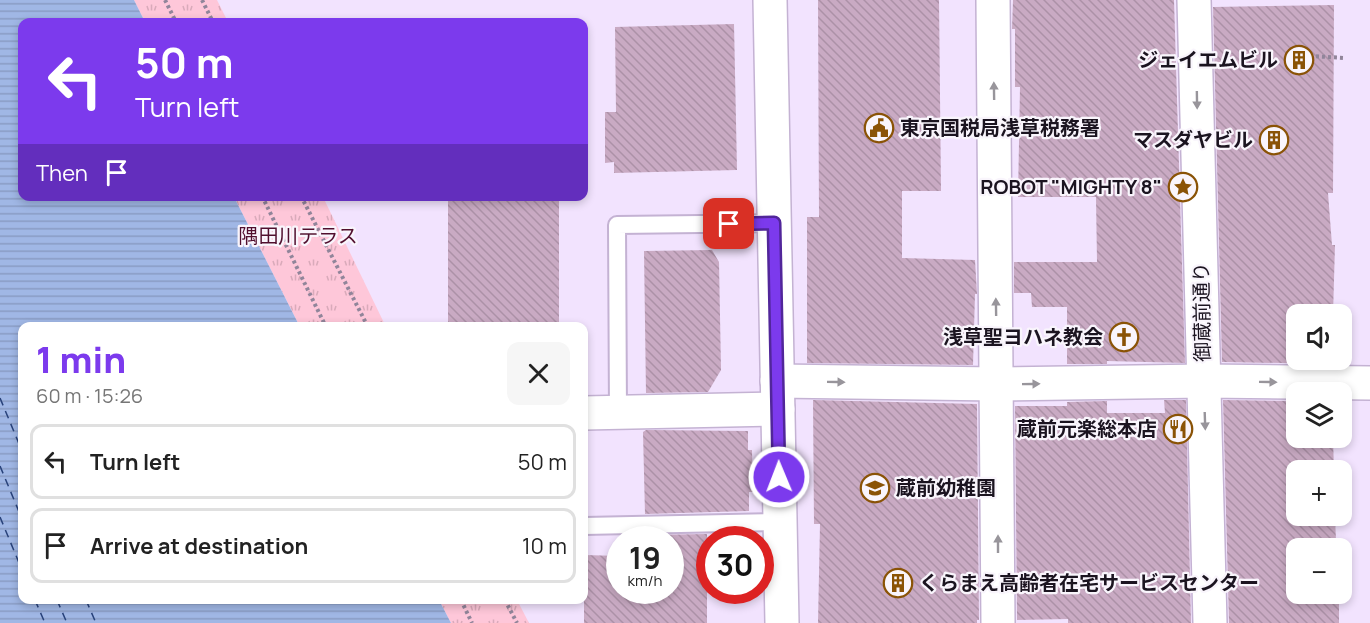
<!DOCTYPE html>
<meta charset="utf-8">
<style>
body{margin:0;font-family:Manrope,"Noto Sans JP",sans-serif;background:#f6f6f6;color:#222;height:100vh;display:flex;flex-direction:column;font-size:22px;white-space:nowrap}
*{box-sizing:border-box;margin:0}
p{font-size:20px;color:#767676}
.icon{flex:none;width:33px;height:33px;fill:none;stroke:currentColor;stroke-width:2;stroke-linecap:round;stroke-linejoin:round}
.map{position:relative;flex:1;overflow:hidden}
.panel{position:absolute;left:18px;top:322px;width:570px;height:282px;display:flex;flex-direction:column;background:#fff;border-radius:12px;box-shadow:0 3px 9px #0003}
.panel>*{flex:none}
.banner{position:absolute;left:18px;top:18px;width:570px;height:183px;border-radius:12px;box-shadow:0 3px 9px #0003;background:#7c3aed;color:#fff;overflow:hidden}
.fabs{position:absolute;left:1286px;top:304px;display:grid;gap:12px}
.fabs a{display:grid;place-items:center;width:66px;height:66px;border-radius:12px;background:#fff;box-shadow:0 3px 9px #0003;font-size:30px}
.speed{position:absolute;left:606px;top:526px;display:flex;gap:12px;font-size:30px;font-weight:700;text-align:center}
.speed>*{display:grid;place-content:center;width:78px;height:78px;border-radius:50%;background:#fff;box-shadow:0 3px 9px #0003;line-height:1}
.speed small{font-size:15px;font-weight:400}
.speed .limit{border:9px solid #d22;background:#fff;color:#111}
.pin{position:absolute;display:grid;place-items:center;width:51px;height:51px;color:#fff;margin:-26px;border-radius:12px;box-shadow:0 3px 9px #0006}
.me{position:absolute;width:66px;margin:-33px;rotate:359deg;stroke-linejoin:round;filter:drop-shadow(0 0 4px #0008)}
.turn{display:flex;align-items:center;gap:21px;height:126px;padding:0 18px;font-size:27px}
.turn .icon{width:78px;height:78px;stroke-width:2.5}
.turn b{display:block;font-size:42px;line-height:51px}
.then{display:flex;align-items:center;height:57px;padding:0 18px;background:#0003;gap:12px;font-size:22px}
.round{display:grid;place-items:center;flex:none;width:63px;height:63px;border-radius:12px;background:#f6f6f6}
.headline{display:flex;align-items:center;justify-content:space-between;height:102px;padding:0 18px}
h1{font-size:36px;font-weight:800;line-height:45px;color:#7c3aed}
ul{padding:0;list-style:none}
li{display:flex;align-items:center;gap:18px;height:75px;margin:0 12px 9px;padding:0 6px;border:3px solid #e0e0e0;border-radius:12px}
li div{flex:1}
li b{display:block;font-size:22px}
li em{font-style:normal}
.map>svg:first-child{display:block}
.park{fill:url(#park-tufts)}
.water{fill:url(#water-rules)}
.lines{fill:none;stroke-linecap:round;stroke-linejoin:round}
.ferry{stroke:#29437b;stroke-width:1.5;stroke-dasharray:8 6;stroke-linecap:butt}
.building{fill:url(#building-back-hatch)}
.lane-casing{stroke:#c4b2d3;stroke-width:20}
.street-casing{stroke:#c4b2d3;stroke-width:36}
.path{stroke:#91859a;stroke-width:4;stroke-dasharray:3 3;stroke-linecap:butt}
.lane{stroke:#fff;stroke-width:16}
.street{stroke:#fff;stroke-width:33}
.oneway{fill:#98959b}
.route-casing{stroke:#51269a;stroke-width:15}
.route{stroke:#7c3aed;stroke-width:10}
.labels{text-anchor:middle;stroke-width:4.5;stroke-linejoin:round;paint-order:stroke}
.poi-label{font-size:20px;font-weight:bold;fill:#1b1420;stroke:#f9f5fc;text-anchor:end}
.park-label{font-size:20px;fill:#510f2e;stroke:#f9f5fc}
.street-label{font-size:20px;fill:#1b1420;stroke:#f9f5fc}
</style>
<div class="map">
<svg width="1370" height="623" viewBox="0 0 1370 623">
<defs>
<pattern id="park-tufts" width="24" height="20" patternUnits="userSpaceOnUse" patternTransform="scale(1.5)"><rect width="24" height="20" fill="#fec7d9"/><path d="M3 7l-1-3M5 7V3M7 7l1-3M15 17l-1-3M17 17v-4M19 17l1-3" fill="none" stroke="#d9aaba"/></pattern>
<pattern id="water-rules" width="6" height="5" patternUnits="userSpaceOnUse" patternTransform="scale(1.5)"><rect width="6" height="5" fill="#a0b7e5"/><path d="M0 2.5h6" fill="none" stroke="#899cc4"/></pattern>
<pattern id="building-back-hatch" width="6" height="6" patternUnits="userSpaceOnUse" patternTransform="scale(1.5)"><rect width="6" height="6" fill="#c9aac3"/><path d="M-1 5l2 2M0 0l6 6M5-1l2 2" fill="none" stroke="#ac91a7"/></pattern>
</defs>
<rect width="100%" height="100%" fill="#f2e3fe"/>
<!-- park -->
<g class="park">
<path d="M 134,0 L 217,0 L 228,22 L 145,22 Z"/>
<path d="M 234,197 L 323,197 L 386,327 L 300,327 Z"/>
<path d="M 439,600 L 517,600 L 529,623 L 451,623 Z"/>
</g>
<!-- water -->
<path class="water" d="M 0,0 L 134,0 L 145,22 L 22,22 L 22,196 L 234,197 L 300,327 L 22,327 L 22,600 L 439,600 L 451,623 L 0,623 Z"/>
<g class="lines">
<!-- ferry -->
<g class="ferry">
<path d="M 0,398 L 22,451"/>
<path d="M 0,466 L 22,519"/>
<path d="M 0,517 L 22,570"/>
<path d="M 35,600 L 45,623"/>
<path d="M 57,600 L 67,623"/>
<path d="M 86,600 L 96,623"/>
</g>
</g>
<!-- building -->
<g class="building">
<path d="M 818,0 L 939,0 L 941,191 L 902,191 L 902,258 L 975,260 L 977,294 L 975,294 L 973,365 L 807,363 L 807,217 L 819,217 Z"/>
<path d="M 1013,0 L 1174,0 L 1185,363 L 1107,361 L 1107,364 L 1067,364 L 1067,307 L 1032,307 L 1031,293 L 1014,293 L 1014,262 L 1097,262 L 1096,197 L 1018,197 L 1020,87 L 1015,87 L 1015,29 L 1012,29 Z"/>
<path d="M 1334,5 L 1333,193 L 1328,193 L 1332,245 L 1335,245 L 1333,315 L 1296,315 L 1296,360 L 1333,360 L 1333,364 L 1222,362 L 1213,7 Z"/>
<path d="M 734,24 L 737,170 L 614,173 L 614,162 L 605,163 L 605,112 L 616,112 L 615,27 Z"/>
<rect x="448" y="196" width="111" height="131"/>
<path d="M 712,250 L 719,262 L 721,370 L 708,392 L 646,393 L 644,251 Z"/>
<path d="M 813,400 L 977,404 L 979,620 L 977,620 L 977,623 L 818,623 L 820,524 L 814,524 Z"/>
<path d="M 1164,400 L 1186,400 L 1191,623 L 1068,623 L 1068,619 L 1017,620 L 1015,406 L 1067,406 L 1067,402 L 1107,401 L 1107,413 L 1165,413 Z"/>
<path d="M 1223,400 L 1296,401 L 1296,438 L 1333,438 L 1334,471 L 1296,471 L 1296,516 L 1335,516 L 1336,541 L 1296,541 L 1296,594 L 1339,594 L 1339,623 L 1229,623 Z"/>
<path d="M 646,430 L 748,431 L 748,450 L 752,450 L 753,492 L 749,492 L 749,511 L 645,514 L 643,432 Z"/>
<path d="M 707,534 L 707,623 L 584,623 L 584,555 L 620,556 L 620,591 L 670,591 L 670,540 L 645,540 L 645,535 Z"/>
</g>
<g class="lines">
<!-- lane casing -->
<g class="lane-casing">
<g id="lane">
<path d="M 618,413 L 617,225 L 774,223"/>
<path d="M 584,526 L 780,522"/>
</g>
</g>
<!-- street casing -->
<g class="street-casing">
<g id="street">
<path d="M 770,0 L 782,623"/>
<path d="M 993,0 L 998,623"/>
<path d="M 1194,0 L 1210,623"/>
<path d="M 777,381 L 997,384 L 1204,381 L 1370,383"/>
<path d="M 584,413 L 778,409"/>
</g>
</g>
<!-- path -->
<g class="path">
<path d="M 165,0 L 176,22"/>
<path d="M 202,0 L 213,22"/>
<path d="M 1310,56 L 1345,58"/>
<path d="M 262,196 L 326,327"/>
<path d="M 301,196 L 368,327"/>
<path d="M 461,600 L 472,623"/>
<path d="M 505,600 L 517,623"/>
</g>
<!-- lane -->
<use href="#lane" class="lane"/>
<!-- street -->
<use href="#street" class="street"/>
</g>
<!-- one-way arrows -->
<defs><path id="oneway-solid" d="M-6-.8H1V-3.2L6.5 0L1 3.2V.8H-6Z" transform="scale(1.5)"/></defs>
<g class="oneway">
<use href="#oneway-solid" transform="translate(994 91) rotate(-91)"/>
<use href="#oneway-solid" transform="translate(1197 100) rotate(89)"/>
<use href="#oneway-solid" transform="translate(996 307) rotate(-91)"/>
<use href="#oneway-solid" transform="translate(836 382) rotate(1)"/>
<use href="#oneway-solid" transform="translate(1268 382) rotate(1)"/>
<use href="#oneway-solid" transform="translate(1031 384) rotate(-1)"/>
<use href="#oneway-solid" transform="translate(1205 421) rotate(88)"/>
<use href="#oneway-solid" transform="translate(998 544) rotate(-90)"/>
</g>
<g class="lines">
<!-- route casing -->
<g class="route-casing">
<path id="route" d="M 729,224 L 774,223 L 779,477"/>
</g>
<!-- route -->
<use href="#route" class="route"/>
</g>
<!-- icons -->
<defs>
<g id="building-ring" transform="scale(1.5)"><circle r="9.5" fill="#f9f5fc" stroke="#8a5306" stroke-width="1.5"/><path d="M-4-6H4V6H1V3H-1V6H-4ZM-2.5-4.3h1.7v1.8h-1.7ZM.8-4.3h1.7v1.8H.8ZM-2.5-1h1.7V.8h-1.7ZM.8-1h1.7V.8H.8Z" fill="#8a5306"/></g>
<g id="civic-ring" transform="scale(1.5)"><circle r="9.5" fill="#f9f5fc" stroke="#8a5306" stroke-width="1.5"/><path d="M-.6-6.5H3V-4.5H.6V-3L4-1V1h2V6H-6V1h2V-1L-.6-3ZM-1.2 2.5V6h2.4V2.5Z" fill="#8a5306"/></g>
<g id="sight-ring" transform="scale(1.5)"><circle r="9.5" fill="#f9f5fc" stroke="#8a5306" stroke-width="1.5"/><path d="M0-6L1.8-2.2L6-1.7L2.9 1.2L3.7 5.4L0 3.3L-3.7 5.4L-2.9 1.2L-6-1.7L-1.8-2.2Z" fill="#8a5306"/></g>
<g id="church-ring" transform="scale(1.5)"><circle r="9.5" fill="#f9f5fc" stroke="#8a5306" stroke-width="1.5"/><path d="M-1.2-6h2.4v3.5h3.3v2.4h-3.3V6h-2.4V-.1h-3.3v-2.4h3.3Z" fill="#8a5306"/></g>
<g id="restaurant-ring" transform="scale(1.5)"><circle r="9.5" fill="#f9f5fc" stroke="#8a5306" stroke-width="1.5"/><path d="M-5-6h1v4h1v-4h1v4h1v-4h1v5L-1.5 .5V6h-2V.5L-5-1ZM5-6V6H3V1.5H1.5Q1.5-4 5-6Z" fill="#8a5306"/></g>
<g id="school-ring" transform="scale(1.5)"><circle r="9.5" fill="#f9f5fc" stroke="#8a5306" stroke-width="1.5"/><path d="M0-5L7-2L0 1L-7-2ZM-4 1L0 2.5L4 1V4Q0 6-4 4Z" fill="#8a5306"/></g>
</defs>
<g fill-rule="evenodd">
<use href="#building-ring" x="1299" y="60"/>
<use href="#civic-ring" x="879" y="128"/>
<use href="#building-ring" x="1274" y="140"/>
<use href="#sight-ring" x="1183" y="187"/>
<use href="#church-ring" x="1124" y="337"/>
<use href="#restaurant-ring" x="1178" y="429"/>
<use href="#school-ring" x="875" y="488"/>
<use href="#building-ring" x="898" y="583"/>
</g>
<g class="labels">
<!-- poi labels -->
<g class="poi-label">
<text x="1278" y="67">ジェイエムビル</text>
<text x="900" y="135" text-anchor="start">東京国税局浅草税務署</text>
<text x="1253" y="147">マスダヤビル</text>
<text x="1162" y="194">ROBOT "MIGHTY 8"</text>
<text x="1103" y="344">浅草聖ヨハネ教会</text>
<text x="1157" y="436">蔵前元楽総本店</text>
<text x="896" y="495" text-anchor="start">蔵前幼稚園</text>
<text x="919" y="590" text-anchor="start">くらまえ高齢者在宅サービスセンター</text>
</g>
<!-- park labels -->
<g class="park-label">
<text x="298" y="243">隅田川テラス</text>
</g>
<!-- street labels -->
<g class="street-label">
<text transform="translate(1202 312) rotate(-91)" y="7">御蔵前通り</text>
</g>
</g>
</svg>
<div class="fabs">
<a><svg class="icon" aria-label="sound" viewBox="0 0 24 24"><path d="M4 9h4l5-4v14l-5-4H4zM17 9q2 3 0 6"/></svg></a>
<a><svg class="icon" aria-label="layers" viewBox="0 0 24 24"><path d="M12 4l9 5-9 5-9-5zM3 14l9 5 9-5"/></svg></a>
<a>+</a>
<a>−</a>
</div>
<div class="speed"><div>19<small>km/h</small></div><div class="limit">30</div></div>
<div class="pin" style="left:729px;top:224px;background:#d93025"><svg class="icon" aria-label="arrive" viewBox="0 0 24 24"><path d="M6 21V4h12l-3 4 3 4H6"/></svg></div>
<svg class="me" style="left:779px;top:477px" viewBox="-20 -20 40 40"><circle r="17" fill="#7c3aed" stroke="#fff" stroke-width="3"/><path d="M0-11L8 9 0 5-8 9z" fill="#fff"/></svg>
<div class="banner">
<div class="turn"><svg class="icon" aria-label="left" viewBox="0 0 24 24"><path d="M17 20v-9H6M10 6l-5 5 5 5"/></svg><div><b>50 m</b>Turn left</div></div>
<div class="then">Then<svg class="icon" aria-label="arrive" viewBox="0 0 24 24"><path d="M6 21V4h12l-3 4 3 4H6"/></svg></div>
</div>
<section class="panel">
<div class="headline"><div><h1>1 min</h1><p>60 m · 15:26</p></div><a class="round"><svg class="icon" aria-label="close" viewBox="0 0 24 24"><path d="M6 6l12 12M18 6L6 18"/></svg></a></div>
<ul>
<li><svg class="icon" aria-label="left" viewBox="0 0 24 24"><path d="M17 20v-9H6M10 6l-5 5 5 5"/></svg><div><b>Turn left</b></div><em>50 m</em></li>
<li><svg class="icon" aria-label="arrive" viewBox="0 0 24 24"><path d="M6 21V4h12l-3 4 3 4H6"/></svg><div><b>Arrive at destination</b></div><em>10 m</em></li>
</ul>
</section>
</div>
